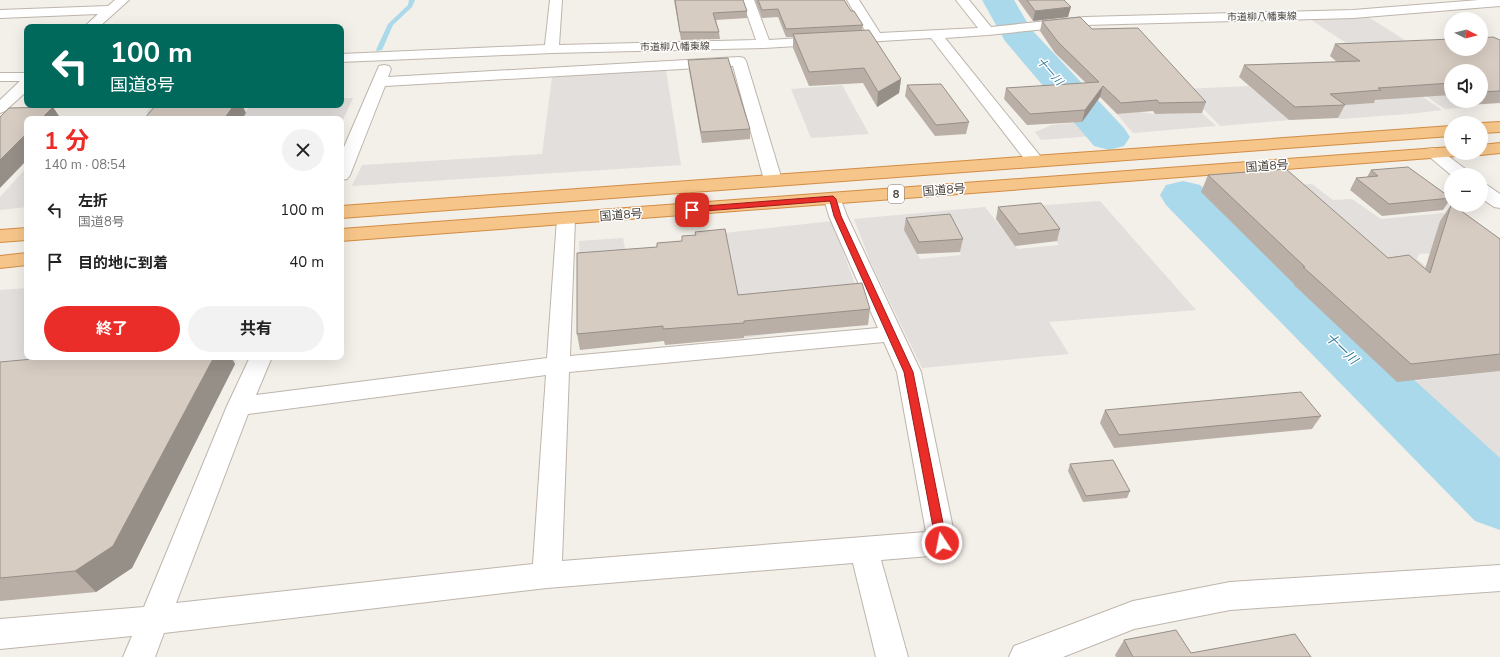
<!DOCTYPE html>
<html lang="ja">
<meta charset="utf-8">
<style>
body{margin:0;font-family:"Nunito Sans","Noto Sans JP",sans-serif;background:#f2f2f2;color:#222;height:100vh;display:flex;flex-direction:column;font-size:15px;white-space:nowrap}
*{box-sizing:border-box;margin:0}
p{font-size:13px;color:#767676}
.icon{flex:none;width:22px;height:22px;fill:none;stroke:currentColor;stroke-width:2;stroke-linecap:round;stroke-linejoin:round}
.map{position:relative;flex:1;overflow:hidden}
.drawer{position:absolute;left:24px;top:116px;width:320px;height:244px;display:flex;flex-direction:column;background:#fff;border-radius:8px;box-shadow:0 4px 16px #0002}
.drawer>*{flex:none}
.top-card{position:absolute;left:24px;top:24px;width:320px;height:84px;border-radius:8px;box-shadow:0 4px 16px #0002;background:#00695c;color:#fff;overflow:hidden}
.needle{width:26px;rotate:96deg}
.tools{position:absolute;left:1444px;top:12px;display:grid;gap:8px}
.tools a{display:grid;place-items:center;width:44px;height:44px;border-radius:50%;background:#fff;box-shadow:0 4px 16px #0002;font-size:20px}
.pin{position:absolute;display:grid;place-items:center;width:34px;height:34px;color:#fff;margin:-17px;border-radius:8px;box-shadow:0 2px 6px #0006}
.me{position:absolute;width:44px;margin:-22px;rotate:349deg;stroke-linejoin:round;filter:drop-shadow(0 0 3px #0008)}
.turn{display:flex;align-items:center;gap:14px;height:84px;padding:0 20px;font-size:18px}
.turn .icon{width:52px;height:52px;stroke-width:2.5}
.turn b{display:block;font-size:28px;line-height:34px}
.round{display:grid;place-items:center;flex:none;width:42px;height:42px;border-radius:21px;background:#f2f2f2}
.headline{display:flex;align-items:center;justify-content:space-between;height:68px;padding:0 20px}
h1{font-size:24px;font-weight:700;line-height:30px;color:#eb2d29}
.button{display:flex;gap:8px;margin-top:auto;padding:8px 20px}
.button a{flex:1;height:46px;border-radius:24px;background:#eb2d29;color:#fff;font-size:16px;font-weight:700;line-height:46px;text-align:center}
.button a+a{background:#f2f2f2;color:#222}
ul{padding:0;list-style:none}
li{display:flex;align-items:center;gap:12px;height:52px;padding:0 20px}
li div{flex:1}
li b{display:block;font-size:15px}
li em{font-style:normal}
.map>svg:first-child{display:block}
.parking{fill:#e2dfdd;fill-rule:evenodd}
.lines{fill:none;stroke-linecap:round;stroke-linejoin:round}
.stream{fill:#aad9eb;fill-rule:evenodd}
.river{fill:#aad9eb;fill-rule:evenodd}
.minor-casing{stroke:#beb5ac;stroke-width:2}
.trunk-casing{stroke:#d28c44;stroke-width:2}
.minor{fill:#fff;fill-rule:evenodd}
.trunk{fill:#f6c589;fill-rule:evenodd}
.wall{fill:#b9afa7}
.shaded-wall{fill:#968f88}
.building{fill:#d7ccc2;stroke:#968f88}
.route{fill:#eb2d29;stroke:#991d1b}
.labels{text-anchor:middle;stroke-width:3;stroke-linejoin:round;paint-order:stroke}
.far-street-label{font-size:10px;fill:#463f38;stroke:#fff}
.far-water-label{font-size:11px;font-style:italic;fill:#347d9c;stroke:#fff}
.shield{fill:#fff;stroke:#7e7974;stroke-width:1}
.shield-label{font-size:11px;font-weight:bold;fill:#463f38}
.street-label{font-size:12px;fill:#463f38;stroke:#fff}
.water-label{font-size:13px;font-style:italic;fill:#347d9c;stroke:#fff}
</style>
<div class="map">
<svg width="1500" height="657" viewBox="0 0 1500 657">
<rect width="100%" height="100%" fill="#f3efe9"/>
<!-- parking -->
<g class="parking">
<path d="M 1365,15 L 1416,47 L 1451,49 L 1481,71 L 1424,52 L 1451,94 L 1451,101 L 1463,101 L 1472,107 L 1445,109 L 1310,19 Z"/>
<path d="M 1382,69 L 1442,110 L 1409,114 L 1405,111 L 1408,114 L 1340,119 L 1318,100 L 1348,98 L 1357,104 L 1373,103 L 1371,101 L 1387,99 Z"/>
<path d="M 666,70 L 681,165 L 352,186 L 362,165 L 542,154 L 552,77 Z"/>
<path d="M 842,85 L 869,134 L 811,138 L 791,89 Z"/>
<path d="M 1249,86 L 1289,120 L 1220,126 L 1184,89 Z"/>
<path d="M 341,98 L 353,98 L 341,124 L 341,119 L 242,119 L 248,108 L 146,113 L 151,105 L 341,105 Z"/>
<path d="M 1140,112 L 1155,114 L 1202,113 L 1216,126 L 1133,133 L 1117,114 Z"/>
<path d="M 1082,122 L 1092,136 L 1041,140 L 1035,132 L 1052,125 Z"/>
<path d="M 27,167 L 27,207 L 0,210 L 0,197 Z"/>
<path d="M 1312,184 L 1333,200 L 1352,199 L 1381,219 L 1443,213 L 1490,250 L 1419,254 L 1417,259 L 1500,328 L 1397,273 L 1294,285 L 1254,244 L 1277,186 Z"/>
<path d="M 1100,201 L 1196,310 L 1049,322 L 1069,354 L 922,368 L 871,263 L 854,219 L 985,207 L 1018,249 L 1059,245 L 1032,206 ZM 948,226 L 961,255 L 920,259 L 905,230 Z"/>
<path d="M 832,221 L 860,298 L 783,332 L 744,338 L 724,233 Z"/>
<path d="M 623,238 L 628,265 L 580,268 L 579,241 Z"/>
<path d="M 27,288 L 27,357 L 237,357 L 235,364 L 0,386 L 0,290 Z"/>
<path d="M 1500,371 L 1500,475 L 1397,383 Z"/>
</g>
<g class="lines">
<!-- stream -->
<path class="stream" d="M 409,0 L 415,0 L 412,7 L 393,25 L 382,50 L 377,51 L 376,50 L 388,24 L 408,5 Z"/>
<!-- river -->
<g class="river">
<path d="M 982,0 L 1014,0 L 1031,29 L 1124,128 L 1130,137 L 1124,146 L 1109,150 L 1094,146 L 1005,41 Z"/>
<path d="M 1183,181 L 1200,185 L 1500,458 L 1500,530 L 1475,521 L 1166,205 L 1160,195 L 1166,185 Z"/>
</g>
<!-- minor casing -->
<g class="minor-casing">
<g id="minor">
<path d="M 115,0 L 129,0 L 99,27 L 84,27 L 98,14 L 0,18 L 0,10 L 108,6 Z"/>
<path d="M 550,0 L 562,0 L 559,45 L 756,40 L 742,0 L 754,0 L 769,40 L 867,34 L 847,0 L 859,0 L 880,33 L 978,28 L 956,0 L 969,0 L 991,27 L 1085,17 L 1353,10 L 1479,0 L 1500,0 L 1500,6 L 1353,18 L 1085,25 L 988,35 L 945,38 L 1041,157 L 1044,161 L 1041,165 L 1035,166 L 1029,165 L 931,38 L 764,48 L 552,53 L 341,62 L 341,54 L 545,45 Z"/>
<path d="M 739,57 L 744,58 L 746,61 L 782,180 L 779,184 L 773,185 L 767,184 L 764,180 L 733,66 L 385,86 L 350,175 L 347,179 L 341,180 L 341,154 L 379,66 L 384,65 L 389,66 L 391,69 L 388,77 Z"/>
<path d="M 0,73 L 27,73 L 27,91 L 5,111 L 0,113 L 0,100 L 20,81 L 0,81 Z"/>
<path d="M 1433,148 L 1439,149 L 1468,171 L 1471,175 L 1451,175 L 1425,153 L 1427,149 Z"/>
<path d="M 1481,184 L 1487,185 L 1500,194 L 1500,208 L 1494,207 L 1481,198 Z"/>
<path d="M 833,194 L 839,195 L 847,216 L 921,372 L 956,543 L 952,552 L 942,555 L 881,560 L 908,657 L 876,657 L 853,563 L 547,588 L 164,633 L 155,657 L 123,657 L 132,636 L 0,649 L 0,619 L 144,607 L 227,406 L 250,357 L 272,357 L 256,395 L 547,358 L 557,219 L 559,215 L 566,213 L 573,215 L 575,219 L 570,356 L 878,328 L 829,216 L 824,199 L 827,195 ZM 884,342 L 897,372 L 926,532 L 562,561 L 569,372 ZM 546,375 L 533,564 L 176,603 L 248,414 Z"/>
<path d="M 1500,565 L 1500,591 L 1230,610 L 1134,629 L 1063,657 L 1009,657 L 1014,646 L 1133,601 L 1230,582 Z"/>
</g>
</g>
<!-- trunk casing -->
<g class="trunk-casing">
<g id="trunk">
<path d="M 1500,122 L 1500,132 L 1481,133 L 1481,123 Z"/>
<path d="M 1451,126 L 1451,136 L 341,218 L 341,206 Z"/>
<path d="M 1500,143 L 1500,153 L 1481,155 L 1475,153 L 1481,153 L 1481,145 Z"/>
<path d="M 1451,147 L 1451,153 L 1459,153 L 1457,156 L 341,241 L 341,229 Z"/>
<path d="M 27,228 L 27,240 L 0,242 L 0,230 Z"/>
<path d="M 27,253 L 27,265 L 0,268 L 0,256 Z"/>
</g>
</g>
<!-- minor -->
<use href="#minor" class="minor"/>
<!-- trunk -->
<use href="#trunk" class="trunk"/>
</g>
<!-- wall -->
<g class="wall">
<path d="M 674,0 L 743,0 L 747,11 L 747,18 L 716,20 L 719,32 L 720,39 L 681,40 Z"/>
<path d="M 755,0 L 844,0 L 851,11 L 863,25 L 862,30 L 901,79 L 899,93 L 877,107 L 863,83 L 809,86 L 793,48 L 793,37 L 786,37 L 778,17 L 762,18 Z"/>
<path d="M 1018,0 L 1064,0 L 1068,17 L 1033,21 Z"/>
<path d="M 1042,21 L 1092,29 L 1206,102 L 1202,113 L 1155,114 L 1153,111 L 1117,114 L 1100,97 L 1082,122 L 1027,125 L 1004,99 L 1006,88 L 1086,83 L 1055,53 L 1040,31 Z"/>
<path d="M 1500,40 L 1500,103 L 1468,105 L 1463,101 L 1481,101 L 1481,71 L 1451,71 L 1451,95 L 1375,100 L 1374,103 L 1345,105 L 1338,118 L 1289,120 L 1239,77 L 1244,65 L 1337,62 L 1330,56 L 1335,44 Z"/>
<path d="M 688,60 L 750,129 L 750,139 L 702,143 L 689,70 Z"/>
<path d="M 907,85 L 969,122 L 966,134 L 935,136 L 905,96 Z"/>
<path d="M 1371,170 L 1451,198 L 1443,210 L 1382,216 L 1350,190 L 1356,178 L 1367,177 Z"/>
<path d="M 1208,175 L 1388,258 L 1425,269 L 1440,221 L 1451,205 L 1500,239 L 1500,371 L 1397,382 L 1294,285 L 1294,284 L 1201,192 Z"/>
<path d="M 998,207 L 1060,229 L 1057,241 L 1015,246 L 996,219 Z"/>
<path d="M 906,218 L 963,239 L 960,252 L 917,254 L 904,230 Z"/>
<path d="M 695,232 L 738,295 L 870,309 L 868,325 L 744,336 L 744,338 L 665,345 L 664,341 L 580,350 L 577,334 L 657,247 L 682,241 L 695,235 Z"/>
<path d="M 0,362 L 235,364 L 132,568 L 96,592 L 0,601 Z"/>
<path d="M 1105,410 L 1321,416 L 1312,429 L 1114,448 L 1100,423 Z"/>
<path d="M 1070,464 L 1130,491 L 1127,498 L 1083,502 L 1068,471 Z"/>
<path d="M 1124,640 L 1191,653 L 1311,657 L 1116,657 L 1115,655 Z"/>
</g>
<!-- shaded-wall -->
<g class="shaded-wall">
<path d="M 1071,7 L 1068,17 L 1033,21 L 1035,11 Z"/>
<path d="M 901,79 L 899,93 L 877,107 L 878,92 Z"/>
<path d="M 1103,86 L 1100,97 L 1082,122 L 1085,110 Z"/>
<path d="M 234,105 L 242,105 L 246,113 L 242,119 L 224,119 Z"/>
<path d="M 53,107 L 61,119 L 41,119 Z"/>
<path d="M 27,133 L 27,160 L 0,188 L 0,160 Z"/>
<path d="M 214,357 L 231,357 L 235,364 L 132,568 L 96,592 L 75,571 Z"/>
</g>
<!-- building -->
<g class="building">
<path d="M 675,0 L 743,0 L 747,11 L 713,13 L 719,32 L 680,32 Z"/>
<path d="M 758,0 L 844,0 L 851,11 L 854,11 L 863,25 L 786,29 L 778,9 L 762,10 Z"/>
<path d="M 1027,0 L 1064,0 L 1071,7 L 1035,11 Z"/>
<path d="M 1080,17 L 1092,29 L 1138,28 L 1206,102 L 1159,103 L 1157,100 L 1121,103 L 1103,86 L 1085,110 L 1030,114 L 1006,88 L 1099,82 L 1058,42 L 1042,21 Z"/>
<path d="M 869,30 L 901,79 L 878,92 L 864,68 L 809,72 L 793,34 Z"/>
<path d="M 1493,37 L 1500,40 L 1500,91 L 1481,92 L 1481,71 L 1451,71 L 1451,83 L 1378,88 L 1381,90 L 1330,94 L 1345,105 L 1295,107 L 1244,65 L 1360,61 L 1335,44 L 1451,39 L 1451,49 L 1481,49 L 1481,38 Z"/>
<path d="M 728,58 L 750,129 L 701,132 L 688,60 Z"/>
<path d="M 941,84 L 969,122 L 936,125 L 907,85 Z"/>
<path d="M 156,105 L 234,105 L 224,119 L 144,119 Z"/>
<path d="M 53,107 L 41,119 L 27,119 L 27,133 L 0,160 L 0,117 L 9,108 Z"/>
<path d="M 1408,167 L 1451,198 L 1389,204 L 1356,178 L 1378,176 L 1371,170 Z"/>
<path d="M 1286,169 L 1388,258 L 1409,255 L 1430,273 L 1451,205 L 1453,205 L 1500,239 L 1500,354 L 1411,364 L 1303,267 L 1305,267 L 1208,175 Z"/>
<path d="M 1041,203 L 1060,229 L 1019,234 L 998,207 Z"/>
<path d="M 950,214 L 963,239 L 919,242 L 906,218 Z"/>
<path d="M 725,229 L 738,295 L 862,283 L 870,309 L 744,321 L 744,323 L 663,329 L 663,326 L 577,334 L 577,253 L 657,247 L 657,243 L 682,241 L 682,236 L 696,235 L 695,232 Z"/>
<path d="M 55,357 L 214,357 L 113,546 L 75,571 L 0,578 L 0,362 Z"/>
<path d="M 1301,392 L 1321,416 L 1119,435 L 1105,410 Z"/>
<path d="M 1113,460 L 1130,491 L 1086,496 L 1070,464 Z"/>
<path d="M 1176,630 L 1191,653 L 1295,634 L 1311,657 L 1133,657 L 1124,640 Z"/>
</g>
<!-- route -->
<path class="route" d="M 833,196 L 836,199 L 841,216 L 913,372 L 947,543 L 946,546 L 942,548 L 937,546 L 936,543 L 904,372 L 834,216 L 830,201 L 692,212 L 688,210 L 692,207 Z"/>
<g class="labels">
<!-- far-street labels -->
<g class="far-street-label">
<text transform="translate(1262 16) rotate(-1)" y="4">市道柳八幡東線</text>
<text transform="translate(675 46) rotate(-1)" y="4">市道柳八幡東線</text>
</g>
<!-- far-water labels -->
<g class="far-water-label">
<text transform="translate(1050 71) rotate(48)" y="4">十一川</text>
</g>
<!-- shield labels -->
<rect class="shield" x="888" y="185" width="16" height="18" rx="3"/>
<g class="shield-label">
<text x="896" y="198">8</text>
</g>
<!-- street labels -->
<g class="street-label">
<text transform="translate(1267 166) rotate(-4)" y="4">国道8号</text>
<text transform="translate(944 190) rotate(-4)" y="4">国道8号</text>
<text transform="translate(621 215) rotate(-4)" y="4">国道8号</text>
</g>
<!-- water labels -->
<g class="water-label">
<text transform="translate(1342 348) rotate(44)" y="5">十一川</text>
</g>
</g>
</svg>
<div class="tools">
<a><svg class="needle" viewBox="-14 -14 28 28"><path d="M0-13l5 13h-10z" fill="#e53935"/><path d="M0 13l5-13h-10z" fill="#767676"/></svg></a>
<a><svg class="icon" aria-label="sound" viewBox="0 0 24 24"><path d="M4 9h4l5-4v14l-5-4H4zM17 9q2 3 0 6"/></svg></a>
<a>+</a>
<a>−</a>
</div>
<div class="pin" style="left:692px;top:210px;background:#d93025"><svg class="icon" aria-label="arrive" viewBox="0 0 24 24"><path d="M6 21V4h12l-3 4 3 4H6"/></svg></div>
<svg class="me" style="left:942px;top:543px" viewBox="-20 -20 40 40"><circle r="17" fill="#eb2d29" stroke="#fff" stroke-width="3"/><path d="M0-11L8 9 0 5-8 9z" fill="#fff"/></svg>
<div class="top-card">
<div class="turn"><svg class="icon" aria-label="left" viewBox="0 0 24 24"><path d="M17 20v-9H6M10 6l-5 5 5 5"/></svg><div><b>100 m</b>国道8号</div></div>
</div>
<section class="drawer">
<div class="headline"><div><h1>1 分</h1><p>140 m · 08:54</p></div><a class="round"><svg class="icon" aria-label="close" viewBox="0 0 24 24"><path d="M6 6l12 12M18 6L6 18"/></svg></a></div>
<ul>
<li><svg class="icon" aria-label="left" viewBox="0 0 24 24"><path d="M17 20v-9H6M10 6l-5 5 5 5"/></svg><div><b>左折</b><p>国道8号</p></div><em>100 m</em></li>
<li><svg class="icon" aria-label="arrive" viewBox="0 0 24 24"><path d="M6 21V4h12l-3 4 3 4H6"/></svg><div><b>目的地に到着</b></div><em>40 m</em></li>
</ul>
<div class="button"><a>終了</a><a>共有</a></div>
</section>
</div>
